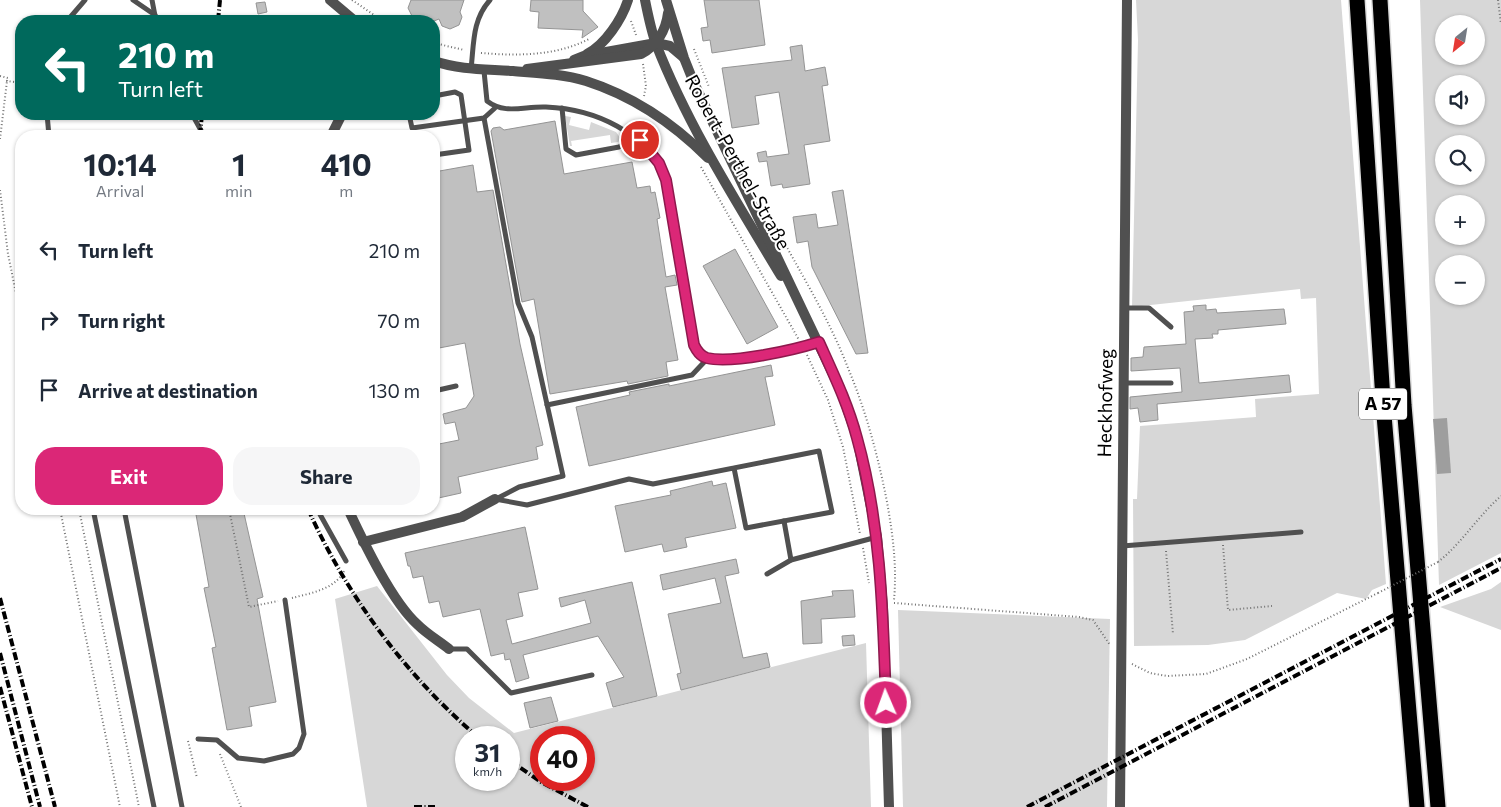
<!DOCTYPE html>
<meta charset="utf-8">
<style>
body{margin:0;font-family:Commissioner,sans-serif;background:#f6f6f7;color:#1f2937;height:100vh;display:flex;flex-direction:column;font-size:19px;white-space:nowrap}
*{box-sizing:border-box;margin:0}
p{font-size:16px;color:#747a83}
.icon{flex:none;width:28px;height:28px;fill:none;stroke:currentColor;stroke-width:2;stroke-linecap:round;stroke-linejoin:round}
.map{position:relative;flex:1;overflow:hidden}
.drawer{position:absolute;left:15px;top:130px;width:425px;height:385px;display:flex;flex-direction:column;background:#fff;border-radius:20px;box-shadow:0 1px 4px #0004}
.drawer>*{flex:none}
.banner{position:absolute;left:15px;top:15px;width:425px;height:105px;border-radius:20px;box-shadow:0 1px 4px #0004;background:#00695c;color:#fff;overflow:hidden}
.needle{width:32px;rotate:210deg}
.fabs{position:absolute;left:1435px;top:15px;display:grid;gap:10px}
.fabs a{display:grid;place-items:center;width:50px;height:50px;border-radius:50%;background:#fff;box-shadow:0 1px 4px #0004;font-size:25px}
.speed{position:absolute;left:455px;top:726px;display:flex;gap:10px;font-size:25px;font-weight:700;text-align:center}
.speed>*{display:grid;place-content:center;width:65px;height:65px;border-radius:50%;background:#fff;box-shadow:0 1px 4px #0004;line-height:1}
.speed small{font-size:12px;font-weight:400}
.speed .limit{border:8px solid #d22;background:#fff;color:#111}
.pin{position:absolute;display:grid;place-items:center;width:42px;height:42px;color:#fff;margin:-21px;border:2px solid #fff;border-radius:50%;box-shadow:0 1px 5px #0007}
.me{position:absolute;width:55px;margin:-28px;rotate:358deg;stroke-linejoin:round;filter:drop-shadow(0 0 4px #0008)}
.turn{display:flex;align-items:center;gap:18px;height:105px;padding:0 20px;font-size:22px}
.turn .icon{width:65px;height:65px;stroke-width:2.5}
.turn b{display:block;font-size:35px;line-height:42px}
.eta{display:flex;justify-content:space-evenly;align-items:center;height:85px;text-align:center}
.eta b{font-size:30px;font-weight:700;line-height:35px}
.action{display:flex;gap:10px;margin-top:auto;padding:10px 20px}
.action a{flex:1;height:58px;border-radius:20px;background:#db2777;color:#fff;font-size:20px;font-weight:700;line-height:58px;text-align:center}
.action a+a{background:#f6f6f7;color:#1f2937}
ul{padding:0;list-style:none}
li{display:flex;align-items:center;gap:15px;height:70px;padding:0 20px}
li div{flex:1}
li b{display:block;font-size:19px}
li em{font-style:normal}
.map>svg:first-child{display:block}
.green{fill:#d7d7d7;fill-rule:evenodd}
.water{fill:#9e9e9e}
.building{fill:#c0c0c0;stroke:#949494}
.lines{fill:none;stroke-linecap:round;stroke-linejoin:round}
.motorway-casing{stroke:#dbdbdb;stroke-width:18}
.path{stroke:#727272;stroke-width:2;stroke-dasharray:1 2.5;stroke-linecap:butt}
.service{stroke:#505050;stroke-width:5}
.minor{stroke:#505050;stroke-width:10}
.tertiary{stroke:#505050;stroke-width:10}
.motorway{stroke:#000;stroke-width:15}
.rail{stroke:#000;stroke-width:4;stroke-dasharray:8 2.5 1 2.5;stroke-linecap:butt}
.path-bridge{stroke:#727272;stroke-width:2;stroke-dasharray:1 2.5;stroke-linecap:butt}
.route-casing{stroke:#8e194d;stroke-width:12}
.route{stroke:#db2777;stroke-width:9}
.labels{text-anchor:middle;stroke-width:4;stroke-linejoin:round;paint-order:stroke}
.shield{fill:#fff;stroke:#4c4c4c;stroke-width:1}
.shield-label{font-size:18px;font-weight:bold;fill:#000}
.street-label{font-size:19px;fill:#000;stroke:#fff}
</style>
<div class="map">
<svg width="1501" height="807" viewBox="0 0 1501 807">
<rect width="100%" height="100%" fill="#fff"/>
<!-- green -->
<g class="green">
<path d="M 1136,0 L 1341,0 L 1386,584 L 1372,590 L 1366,599 L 1337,593 L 1245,640 L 1208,645 L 1134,646 L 1133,499 L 1137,499 L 1140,426 L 1256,417 L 1255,399 L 1319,394 L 1316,298 L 1301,299 L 1300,289 L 1132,307 L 1138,40 Z"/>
<path d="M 1420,0 L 1501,0 L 1501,553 L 1439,585 ZM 1444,24 L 1476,24 L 1476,56 L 1444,56 ZM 1444,84 L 1476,84 L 1476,116 L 1444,116 ZM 1444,144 L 1476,144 L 1476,176 L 1444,176 ZM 1444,204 L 1476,204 L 1476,236 L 1444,236 ZM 1444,264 L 1476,264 L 1476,296 L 1444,296 Z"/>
<path d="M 565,116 L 571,117 L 569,125 L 589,130 L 591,122 L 616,132 L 621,139 L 618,142 L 611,143 L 610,135 L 571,141 L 572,146 L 570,146 Z"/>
<path d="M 1501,582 L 1501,630 L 1440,607 L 1491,589 Z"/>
<path d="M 377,586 L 447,675 L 469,698 L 514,733 L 866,643 L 871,807 L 367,807 L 335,599 ZM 466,738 L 509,738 L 509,780 L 466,780 ZM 541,738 L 584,738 L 584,780 L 541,780 Z"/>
<path d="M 898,610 L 1110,619 L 1107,807 L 903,807 Z"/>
</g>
<!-- water -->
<path class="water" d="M 1447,418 L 1451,473 L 1437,474 L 1433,419 Z"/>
<!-- building -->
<g class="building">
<path d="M 411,0 L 464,0 L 460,12 L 462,17 L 459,25 L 450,29 L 442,26 L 439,19 L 434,21 L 412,16 L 408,8 Z"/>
<path d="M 531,0 L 583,0 L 583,11 L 598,27 L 582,38 L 583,30 L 538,28 L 539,12 L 530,11 Z"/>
<path d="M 704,0 L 759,0 L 765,45 L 712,53 L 710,40 L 703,41 L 701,28 L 708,27 Z"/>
<path d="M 265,2 L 267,12 L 258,14 L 256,3 Z"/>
<path d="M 802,45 L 805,71 L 825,67 L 828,85 L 822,86 L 830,141 L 804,145 L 810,184 L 783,188 L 782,184 L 771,186 L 767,161 L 759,162 L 757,153 L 766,151 L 767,157 L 789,154 L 779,92 L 755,96 L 759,124 L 732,128 L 722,68 L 792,60 L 790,47 Z"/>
<path d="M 555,121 L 564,174 L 632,162 L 637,188 L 650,186 L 651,193 L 655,192 L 660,218 L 657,219 L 666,277 L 675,275 L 677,285 L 665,287 L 678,360 L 666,362 L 668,376 L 628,384 L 627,381 L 550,394 L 534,299 L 522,302 L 491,131 L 493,128 L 500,127 L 504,130 Z"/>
<path d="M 473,165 L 477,192 L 493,190 L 520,344 L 543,445 L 536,447 L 538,459 L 458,477 L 461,493 L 434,499 L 434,445 L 459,440 L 455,422 L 445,424 L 443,414 L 466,408 L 474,396 L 465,343 L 434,349 L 434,172 Z"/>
<path d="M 843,190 L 868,353 L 856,354 L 812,267 L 808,241 L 797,243 L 793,217 L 816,214 L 818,228 L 838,225 L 832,192 Z"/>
<path d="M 735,249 L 778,327 L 747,344 L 703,266 Z"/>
<path d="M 1206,305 L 1206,310 L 1216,309 L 1217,313 L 1284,309 L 1286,324 L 1218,330 L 1218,334 L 1212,334 L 1213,338 L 1195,339 L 1199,383 L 1289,375 L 1291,392 L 1157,404 L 1158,420 L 1140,422 L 1138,408 L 1130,409 L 1130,397 L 1182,392 L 1180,368 L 1131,371 L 1131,358 L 1143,357 L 1144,347 L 1186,344 L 1184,312 L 1194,311 L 1193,306 Z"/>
<path d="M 771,365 L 773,376 L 765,377 L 775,425 L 589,466 L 576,407 L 630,395 L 629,392 L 669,384 L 669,386 Z"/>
<path d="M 712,481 L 713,486 L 726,483 L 736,528 L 685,538 L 687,547 L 664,552 L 662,544 L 625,552 L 615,506 L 671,495 L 670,491 Z"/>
<path d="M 195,509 L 243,509 L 263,597 L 257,599 L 276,702 L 249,707 L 252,726 L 227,730 L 212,648 L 216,647 L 204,588 L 209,587 Z"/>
<path d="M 525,527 L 538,589 L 518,593 L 523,616 L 506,620 L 512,644 L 591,623 L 585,600 L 561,607 L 559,598 L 632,582 L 657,696 L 613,707 L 606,683 L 624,677 L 598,636 L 523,655 L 529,678 L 516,682 L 510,659 L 505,660 L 504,653 L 491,656 L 480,609 L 443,617 L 439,601 L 429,603 L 423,576 L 413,578 L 410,566 L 408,566 L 405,553 Z"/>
<path d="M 736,559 L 739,573 L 725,576 L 743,658 L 767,653 L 770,667 L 681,690 L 677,674 L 681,673 L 668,614 L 721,603 L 715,578 L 663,590 L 660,575 Z"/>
<path d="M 853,590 L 855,617 L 821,619 L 822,643 L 803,644 L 801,601 L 833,596 L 832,591 Z"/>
<path d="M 854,635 L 855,645 L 843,646 L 842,636 Z"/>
<path d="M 551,697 L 558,721 L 530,728 L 524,703 Z"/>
</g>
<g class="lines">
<!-- motorway casing -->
<g class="motorway-casing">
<g id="motorway">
<path d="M 1357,0 L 1384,415 L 1417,807"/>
<path d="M 1380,0 L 1404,405 L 1438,807"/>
</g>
</g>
<!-- path -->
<g class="path">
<path d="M 352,0 L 383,21"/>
<path d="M 1498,0 L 1501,24"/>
<path d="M 631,21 L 636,35"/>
<path d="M 434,43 L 464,50"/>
<path d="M 694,49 L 709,87"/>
<path d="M 481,53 C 518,56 556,56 589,39"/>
<path d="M 643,64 L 646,86 L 644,96"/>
<path d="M 0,76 L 8,78 L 7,81 L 21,83"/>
<path d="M 0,139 L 7,81"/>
<path d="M 19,153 L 18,185 L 21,215"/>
<path d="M 701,167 L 799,340"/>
<path d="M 0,190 L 8,254 L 21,318"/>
<path d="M 779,233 C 803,277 830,321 848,368 C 866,411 878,456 887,502 C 893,536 897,566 894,600"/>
<path d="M 807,355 L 828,400 L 843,447 L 860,534"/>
<path d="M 60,509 L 120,807"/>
<path d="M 79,509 L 139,807"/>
<path d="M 229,509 L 249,607 L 278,601"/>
<path d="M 1223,545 L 1228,610 L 1272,606"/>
<path d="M 863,548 L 869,583"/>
<path d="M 1166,551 L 1173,634"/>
<path d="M 1438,562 C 1462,543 1478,516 1501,496"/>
<path d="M 292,598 C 311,593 337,589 345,569"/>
<path d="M 894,603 L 1079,617 L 1093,620 L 1110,645"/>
<path d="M 1132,664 L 1150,673 L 1167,676 L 1206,674 L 1247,659 L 1378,593"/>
<path d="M 188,741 L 197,778"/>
<path d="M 220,754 L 241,807"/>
</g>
<!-- service -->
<g class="service">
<path d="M 133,0 L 155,15"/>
<path d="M 152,0 L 156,21"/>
<path d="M 67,21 L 85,0"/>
<path d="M 471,69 C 474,44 472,20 490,0"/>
<path d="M 484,71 L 487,101 C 505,115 524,106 546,107 C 595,109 647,132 666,180 L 694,345 C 697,351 700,356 707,358 C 731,364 794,350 818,342"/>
<path d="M 434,96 L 455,92 L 461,95 L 469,150 L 434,155"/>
<path d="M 562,108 L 566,149 L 576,155 L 619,147 L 634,137"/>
<path d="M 47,114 L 49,136"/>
<path d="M 192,114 L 204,136"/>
<path d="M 409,114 L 412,128 L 484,118 L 495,108"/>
<path d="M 484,118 L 518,303 L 532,337 L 563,476 L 519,487 L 496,499"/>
<path d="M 1124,308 L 1149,308 L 1171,327"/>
<path d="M 1123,383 L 1171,383"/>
<path d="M 434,391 L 456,386"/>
<path d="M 547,405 L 692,375 L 708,358"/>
<path d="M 495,499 L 527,505 L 629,479 L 653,484 L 819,451 L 832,512 L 746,528 L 734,468"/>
<path d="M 93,509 L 154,807"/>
<path d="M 124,509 L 182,807"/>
<path d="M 317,509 L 346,561"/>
<path d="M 784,521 L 791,560"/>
<path d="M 1122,546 L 1301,532"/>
<path d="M 767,574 L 791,560 L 877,537"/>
<path d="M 449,649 L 467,649 L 511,693 L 592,675"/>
<path d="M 198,739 L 217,740 L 238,758 L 264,761 L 293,754 L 299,748 L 304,734 L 285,600"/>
</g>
<!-- minor -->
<g class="minor">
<path d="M 331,136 L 342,114"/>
<path d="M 348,509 C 363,541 392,602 418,625 C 427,634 439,641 449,649"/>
<path d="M 363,542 L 462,517 L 495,499"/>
<path d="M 1120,807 L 1127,0"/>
</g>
<!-- tertiary -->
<g class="tertiary">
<path d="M 330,0 L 355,21"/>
<path d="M 645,0 C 648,15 651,30 656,44 C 688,126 736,201 781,276"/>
<path d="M 666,0 L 684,58 L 694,83 L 841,391 L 857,438 L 877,537 L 883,607 L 889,807"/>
<path d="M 587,54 C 605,45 622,19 628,0"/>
<path d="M 574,60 L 584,56 L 656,43 L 670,46 L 683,57"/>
<path d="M 434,61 C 460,70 486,69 513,71 C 537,73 563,74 586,81 C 633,96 673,123 708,158"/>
<path d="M 527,69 L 641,54 C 657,46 666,30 668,13"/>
</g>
<!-- motorway -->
<use href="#motorway" class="motorway"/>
<!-- rail -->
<g class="rail">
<path d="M 218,21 L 220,0"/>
<path d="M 200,136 L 202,114"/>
<path d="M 308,509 C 347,596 406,676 479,738"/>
<path d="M 0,598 L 55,807"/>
<path d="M 0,653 L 40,807"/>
<path d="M 0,687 L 32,807"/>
<path d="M 509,760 L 541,782 L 588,807"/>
<path d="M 414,807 L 435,807"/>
<path d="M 1027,807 L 1501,559"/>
<path d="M 1045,807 L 1501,568"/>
</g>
<!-- path-bridge -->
<path class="path-bridge" d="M 1378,593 L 1438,562"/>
</g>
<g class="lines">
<!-- route casing -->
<g class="route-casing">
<path id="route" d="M 640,140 L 659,163 L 666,180 L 694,345 C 697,351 700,356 707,358 C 732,364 794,350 819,342 C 833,373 848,404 857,438 C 881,524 883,614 886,703"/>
</g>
<!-- route -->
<use href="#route" class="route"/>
</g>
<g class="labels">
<!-- shield labels -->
<rect class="shield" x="1359" y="388.5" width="48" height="31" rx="4"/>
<g class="shield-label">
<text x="1383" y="410">A 57</text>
</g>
<!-- street labels -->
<g class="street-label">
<text transform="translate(738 162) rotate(61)" y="7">Robert-Perthel-Straße</text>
<text transform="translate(1105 403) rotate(-89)" y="7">Heckhofweg</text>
</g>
</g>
</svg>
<div class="fabs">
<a><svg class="needle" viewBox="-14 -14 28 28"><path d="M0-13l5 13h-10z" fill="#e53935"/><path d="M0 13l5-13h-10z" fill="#747a83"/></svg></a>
<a><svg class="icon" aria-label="sound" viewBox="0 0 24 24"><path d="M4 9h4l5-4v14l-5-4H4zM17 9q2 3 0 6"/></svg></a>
<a><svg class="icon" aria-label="search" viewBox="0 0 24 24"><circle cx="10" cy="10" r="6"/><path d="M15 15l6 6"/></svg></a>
<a>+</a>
<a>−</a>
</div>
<div class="speed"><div>31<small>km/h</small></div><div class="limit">40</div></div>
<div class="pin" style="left:640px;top:140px;background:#d93025"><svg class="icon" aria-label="arrive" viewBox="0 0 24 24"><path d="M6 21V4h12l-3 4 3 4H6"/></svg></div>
<svg class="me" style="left:886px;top:703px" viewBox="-20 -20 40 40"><circle r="17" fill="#db2777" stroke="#fff" stroke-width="3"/><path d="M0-11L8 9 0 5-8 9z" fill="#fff"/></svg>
<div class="banner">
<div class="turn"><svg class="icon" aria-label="left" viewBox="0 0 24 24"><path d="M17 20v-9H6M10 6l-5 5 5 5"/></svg><div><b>210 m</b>Turn left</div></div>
</div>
<section class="drawer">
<div class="eta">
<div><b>10:14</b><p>Arrival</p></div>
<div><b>1</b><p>min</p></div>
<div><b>410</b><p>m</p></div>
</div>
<ul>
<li><svg class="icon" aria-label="left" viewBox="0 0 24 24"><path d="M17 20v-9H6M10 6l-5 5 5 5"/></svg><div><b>Turn left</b></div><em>210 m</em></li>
<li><svg class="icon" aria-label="right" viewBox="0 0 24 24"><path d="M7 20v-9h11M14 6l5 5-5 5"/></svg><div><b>Turn right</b></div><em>70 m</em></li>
<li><svg class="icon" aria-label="arrive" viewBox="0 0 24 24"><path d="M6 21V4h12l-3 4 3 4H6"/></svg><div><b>Arrive at destination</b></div><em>130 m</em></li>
</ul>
<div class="action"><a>Exit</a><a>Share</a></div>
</section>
</div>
